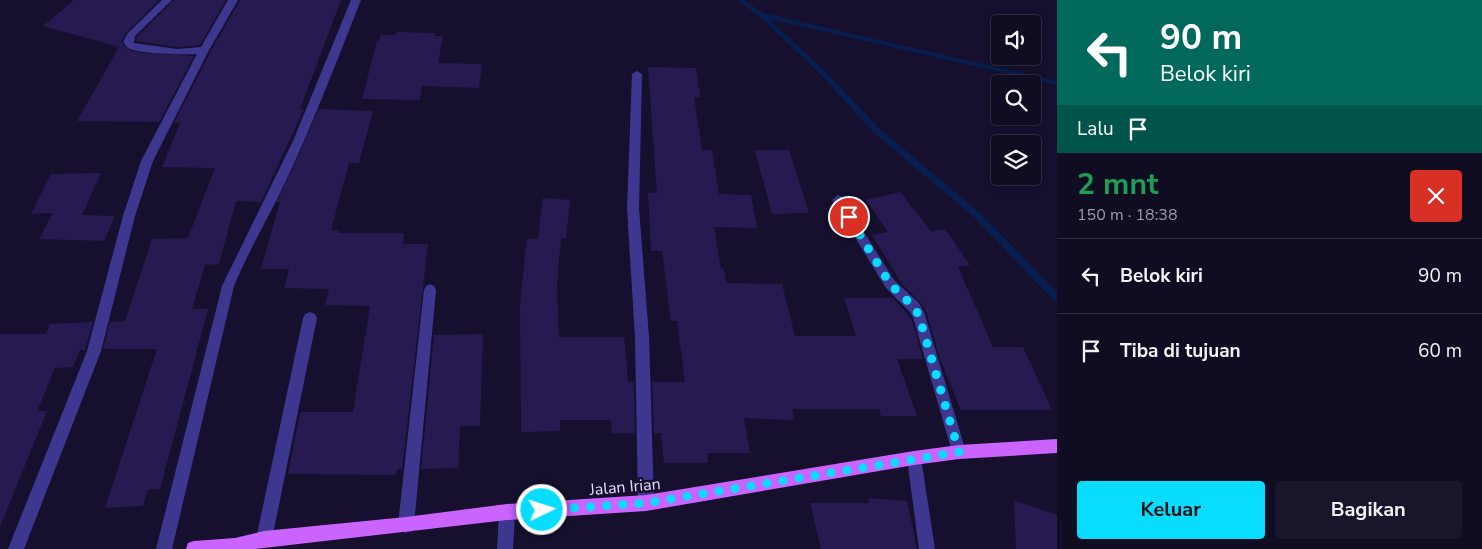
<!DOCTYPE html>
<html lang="id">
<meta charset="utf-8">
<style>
body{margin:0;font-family:"Nunito Sans",sans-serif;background:#19152a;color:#f1f3f6;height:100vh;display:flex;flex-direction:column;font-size:19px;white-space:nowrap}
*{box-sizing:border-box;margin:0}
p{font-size:16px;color:#9c9ba5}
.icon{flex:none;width:28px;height:28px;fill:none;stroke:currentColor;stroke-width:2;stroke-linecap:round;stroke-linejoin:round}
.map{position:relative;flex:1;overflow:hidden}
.sheet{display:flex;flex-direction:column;background:#100c22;width:425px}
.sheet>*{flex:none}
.hud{background:#00695c;color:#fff;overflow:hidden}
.controls{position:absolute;left:991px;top:15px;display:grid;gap:10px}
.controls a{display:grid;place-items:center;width:50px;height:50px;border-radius:5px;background:#100c22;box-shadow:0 2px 8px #0003,0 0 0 1px #302c40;font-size:25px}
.pin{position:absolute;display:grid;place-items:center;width:42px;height:42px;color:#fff;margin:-21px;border:2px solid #fff;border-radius:50%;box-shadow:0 1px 5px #0007}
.me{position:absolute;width:55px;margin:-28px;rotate:86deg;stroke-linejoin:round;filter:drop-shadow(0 0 4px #0008)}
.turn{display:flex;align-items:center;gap:18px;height:105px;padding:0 20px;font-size:22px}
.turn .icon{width:65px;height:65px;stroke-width:2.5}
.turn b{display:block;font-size:35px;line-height:42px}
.then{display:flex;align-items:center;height:48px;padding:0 20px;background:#0003;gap:10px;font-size:19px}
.round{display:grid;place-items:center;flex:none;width:52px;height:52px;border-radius:5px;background:#19152a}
.headline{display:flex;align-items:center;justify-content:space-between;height:85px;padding:0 20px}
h1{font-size:30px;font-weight:700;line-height:38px;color:#1e9e55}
.button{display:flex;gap:10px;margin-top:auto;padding:10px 20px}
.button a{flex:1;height:58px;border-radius:5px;background:#08dcff;color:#111;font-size:20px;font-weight:700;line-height:58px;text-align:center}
.button a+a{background:#19152a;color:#f1f3f6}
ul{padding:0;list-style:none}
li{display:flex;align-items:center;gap:15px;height:75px;padding:0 20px;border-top:1px solid #302c40}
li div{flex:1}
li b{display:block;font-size:19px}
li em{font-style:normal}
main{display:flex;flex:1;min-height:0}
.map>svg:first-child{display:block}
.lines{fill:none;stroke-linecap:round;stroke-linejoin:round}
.stream{fill:#071e4f;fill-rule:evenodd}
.building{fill:#271a50}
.street{fill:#3e3790;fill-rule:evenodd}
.primary{fill:#cb63ff;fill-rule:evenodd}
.route{stroke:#08dcff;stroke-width:9;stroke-dasharray:0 16.2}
.labels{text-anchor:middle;stroke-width:5;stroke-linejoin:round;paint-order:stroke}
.near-street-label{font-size:16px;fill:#e2dcff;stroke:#16102e}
</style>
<main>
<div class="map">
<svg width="1057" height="549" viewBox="0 0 1057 549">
<rect width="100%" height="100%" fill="#16102e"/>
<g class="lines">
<!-- stream -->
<path class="stream" d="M 737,0 L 744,0 L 763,13 L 1057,81 L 1057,85 L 769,19 L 824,70 L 880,129 L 981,214 L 1057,292 L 1057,302 L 1054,301 L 975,218 L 874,133 L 820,74 L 758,15 Z"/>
</g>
<!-- building -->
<g class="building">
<path d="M 74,0 L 159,0 L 127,32 L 121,42 L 127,49 L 141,53 L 194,56 L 159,122 L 77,121 L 119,47 L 43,26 Z"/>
<path d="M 174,0 L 226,0 L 200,45 L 177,47 L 136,41 L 137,37 Z"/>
<path d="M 240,0 L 341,0 L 300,109 L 304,109 L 261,202 L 236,201 L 219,264 L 205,265 L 192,309 L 208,309 L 160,489 L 148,489 L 143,506 L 105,508 L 157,349 L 103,349 L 110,322 L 125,321 L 152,239 L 188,238 L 215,168 L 162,167 L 180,123 L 174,123 L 211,51 Z"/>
<path d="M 396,32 L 435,33 L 435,36 L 443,36 L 438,63 L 482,64 L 479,88 L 422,86 L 420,100 L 362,99 L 377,41 L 379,41 L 381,35 L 396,35 Z"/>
<path d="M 648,67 L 696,68 L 700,97 L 694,97 L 702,150 L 712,150 L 719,194 L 751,195 L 757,228 L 714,227 L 721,269 L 724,269 L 726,283 L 782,284 L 795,336 L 856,336 L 844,298 L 893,298 L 911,318 L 923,359 L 897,359 L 917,416 L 881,416 L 879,409 L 792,409 L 794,420 L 744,418 L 750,453 L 707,453 L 708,463 L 664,463 L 661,433 L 654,433 L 652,382 L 685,382 L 677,321 L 671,321 L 662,251 L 651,251 L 648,193 L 657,193 Z"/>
<path d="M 319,109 L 373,111 L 359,163 L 349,163 L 331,230 L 339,230 L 339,233 L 404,233 L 403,244 L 428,244 L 402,469 L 397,469 L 396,475 L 288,474 L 300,412 L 353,412 L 370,306 L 325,305 L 329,289 L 284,288 L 289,269 L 261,269 L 280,202 L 277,202 Z"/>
<path d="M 755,150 L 789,150 L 809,213 L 772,214 Z"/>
<path d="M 101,173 L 82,215 L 115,216 L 104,241 L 39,239 L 53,213 L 31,214 L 51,174 Z"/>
<path d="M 900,192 L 931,231 L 945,229 L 970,265 L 958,267 L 993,347 L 1023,347 L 1052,410 L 961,410 L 940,359 L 926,311 L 920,302 L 902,284 L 872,235 L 888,232 L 866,200 Z"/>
<path d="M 543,198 L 570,200 L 566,239 L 561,238 L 557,285 L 559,337 L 624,337 L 628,382 L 634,382 L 635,433 L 612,433 L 611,420 L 560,420 L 560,431 L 521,432 L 520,305 L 527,239 L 538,239 Z"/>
<path d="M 93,322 L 85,350 L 80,350 L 73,367 L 55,368 L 37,411 L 47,411 L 0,527 L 0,334 L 46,334 L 50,324 Z"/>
<path d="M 483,334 L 480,426 L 460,426 L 458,468 L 421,469 L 434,335 Z"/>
<path d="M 869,498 L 907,501 L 917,549 L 821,549 L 810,503 L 869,503 Z"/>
<path d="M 1014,500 L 1057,515 L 1057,549 L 1016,549 Z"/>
</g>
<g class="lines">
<!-- street -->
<g class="street">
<path d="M 162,0 L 172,0 L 135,36 L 134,43 L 177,49 L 201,47 L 228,0 L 238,0 L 209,50 L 153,161 L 135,216 L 101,351 L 24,549 L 8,549 L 87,351 L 123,216 L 141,161 L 197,54 C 185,55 138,54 128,48 C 127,48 124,43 123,42 L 128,33 Z"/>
<path d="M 351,0 L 361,0 C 336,63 312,126 283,187 C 267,220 248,252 234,286 L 172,549 L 156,549 L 222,286 L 293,141 Z"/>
<path d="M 637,71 L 642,74 L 639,208 L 649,337 L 654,503 L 651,508 L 646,511 L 641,508 L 638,503 L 635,337 L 627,208 L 632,74 Z"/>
<path d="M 838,195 L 842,197 L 894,280 L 919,303 L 924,312 L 966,452 L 964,457 L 959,459 L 954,457 L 952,452 L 913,317 L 909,311 L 886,288 L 832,200 Z"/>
<path d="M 430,284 L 434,286 L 436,290 L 414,525 L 412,531 L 406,533 L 400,531 L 398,525 L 424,290 L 426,286 Z"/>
<path d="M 310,312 L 315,314 L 317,318 L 272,539 L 270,545 L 264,547 L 258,545 L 256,539 L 303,318 L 305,314 Z"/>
<path d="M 914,451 L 919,453 L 921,458 L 935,549 L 919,549 L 907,458 L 909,453 Z"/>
<path d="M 507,504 L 512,507 L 515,512 L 513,549 L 497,549 L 499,512 L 502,507 Z"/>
</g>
<!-- primary -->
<path class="primary" d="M 1057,439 L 1057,453 L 959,459 L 914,465 L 646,511 L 507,520 L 255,549 L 186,549 L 188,543 L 194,541 L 235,538 L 264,531 L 406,517 L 507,504 L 646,495 L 914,451 L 959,445 Z"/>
</g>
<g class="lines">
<!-- route -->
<path class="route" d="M 542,510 L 646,503 L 959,452 L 919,316 L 914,307 L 890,284 L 849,217"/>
</g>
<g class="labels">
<!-- near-street labels -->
<g class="near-street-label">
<text transform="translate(625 486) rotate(-5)" y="6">Jalan Irian</text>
</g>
</g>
</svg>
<div class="controls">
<a><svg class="icon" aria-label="sound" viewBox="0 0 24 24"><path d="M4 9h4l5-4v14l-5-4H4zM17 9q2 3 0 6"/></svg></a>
<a><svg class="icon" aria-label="search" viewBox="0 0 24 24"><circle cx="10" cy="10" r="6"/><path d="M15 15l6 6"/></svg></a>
<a><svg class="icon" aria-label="layers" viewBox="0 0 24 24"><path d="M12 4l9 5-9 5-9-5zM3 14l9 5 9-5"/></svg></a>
</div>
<div class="pin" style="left:849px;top:217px;background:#d93025"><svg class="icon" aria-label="arrive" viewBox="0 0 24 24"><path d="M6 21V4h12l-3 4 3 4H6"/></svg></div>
<svg class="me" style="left:542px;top:510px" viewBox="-20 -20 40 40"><circle r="17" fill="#08dcff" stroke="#fff" stroke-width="3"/><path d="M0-11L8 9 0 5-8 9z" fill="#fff"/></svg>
</div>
<section class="sheet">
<div class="hud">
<div class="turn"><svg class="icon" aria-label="left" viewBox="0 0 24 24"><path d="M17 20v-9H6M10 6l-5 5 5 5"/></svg><div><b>90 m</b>Belok kiri</div></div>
<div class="then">Lalu<svg class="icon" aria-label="arrive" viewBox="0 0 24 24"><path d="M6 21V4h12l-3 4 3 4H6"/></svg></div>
</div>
<div class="headline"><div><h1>2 mnt</h1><p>150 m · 18:38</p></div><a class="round" style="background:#d93025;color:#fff"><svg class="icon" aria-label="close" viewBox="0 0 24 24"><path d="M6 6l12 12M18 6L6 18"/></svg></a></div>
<ul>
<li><svg class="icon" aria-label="left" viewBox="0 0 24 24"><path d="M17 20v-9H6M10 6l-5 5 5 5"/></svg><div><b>Belok kiri</b></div><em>90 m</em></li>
<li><svg class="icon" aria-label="arrive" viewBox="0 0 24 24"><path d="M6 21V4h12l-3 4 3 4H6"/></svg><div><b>Tiba di tujuan</b></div><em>60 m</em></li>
</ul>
<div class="button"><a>Keluar</a><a>Bagikan</a></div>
</section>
</main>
